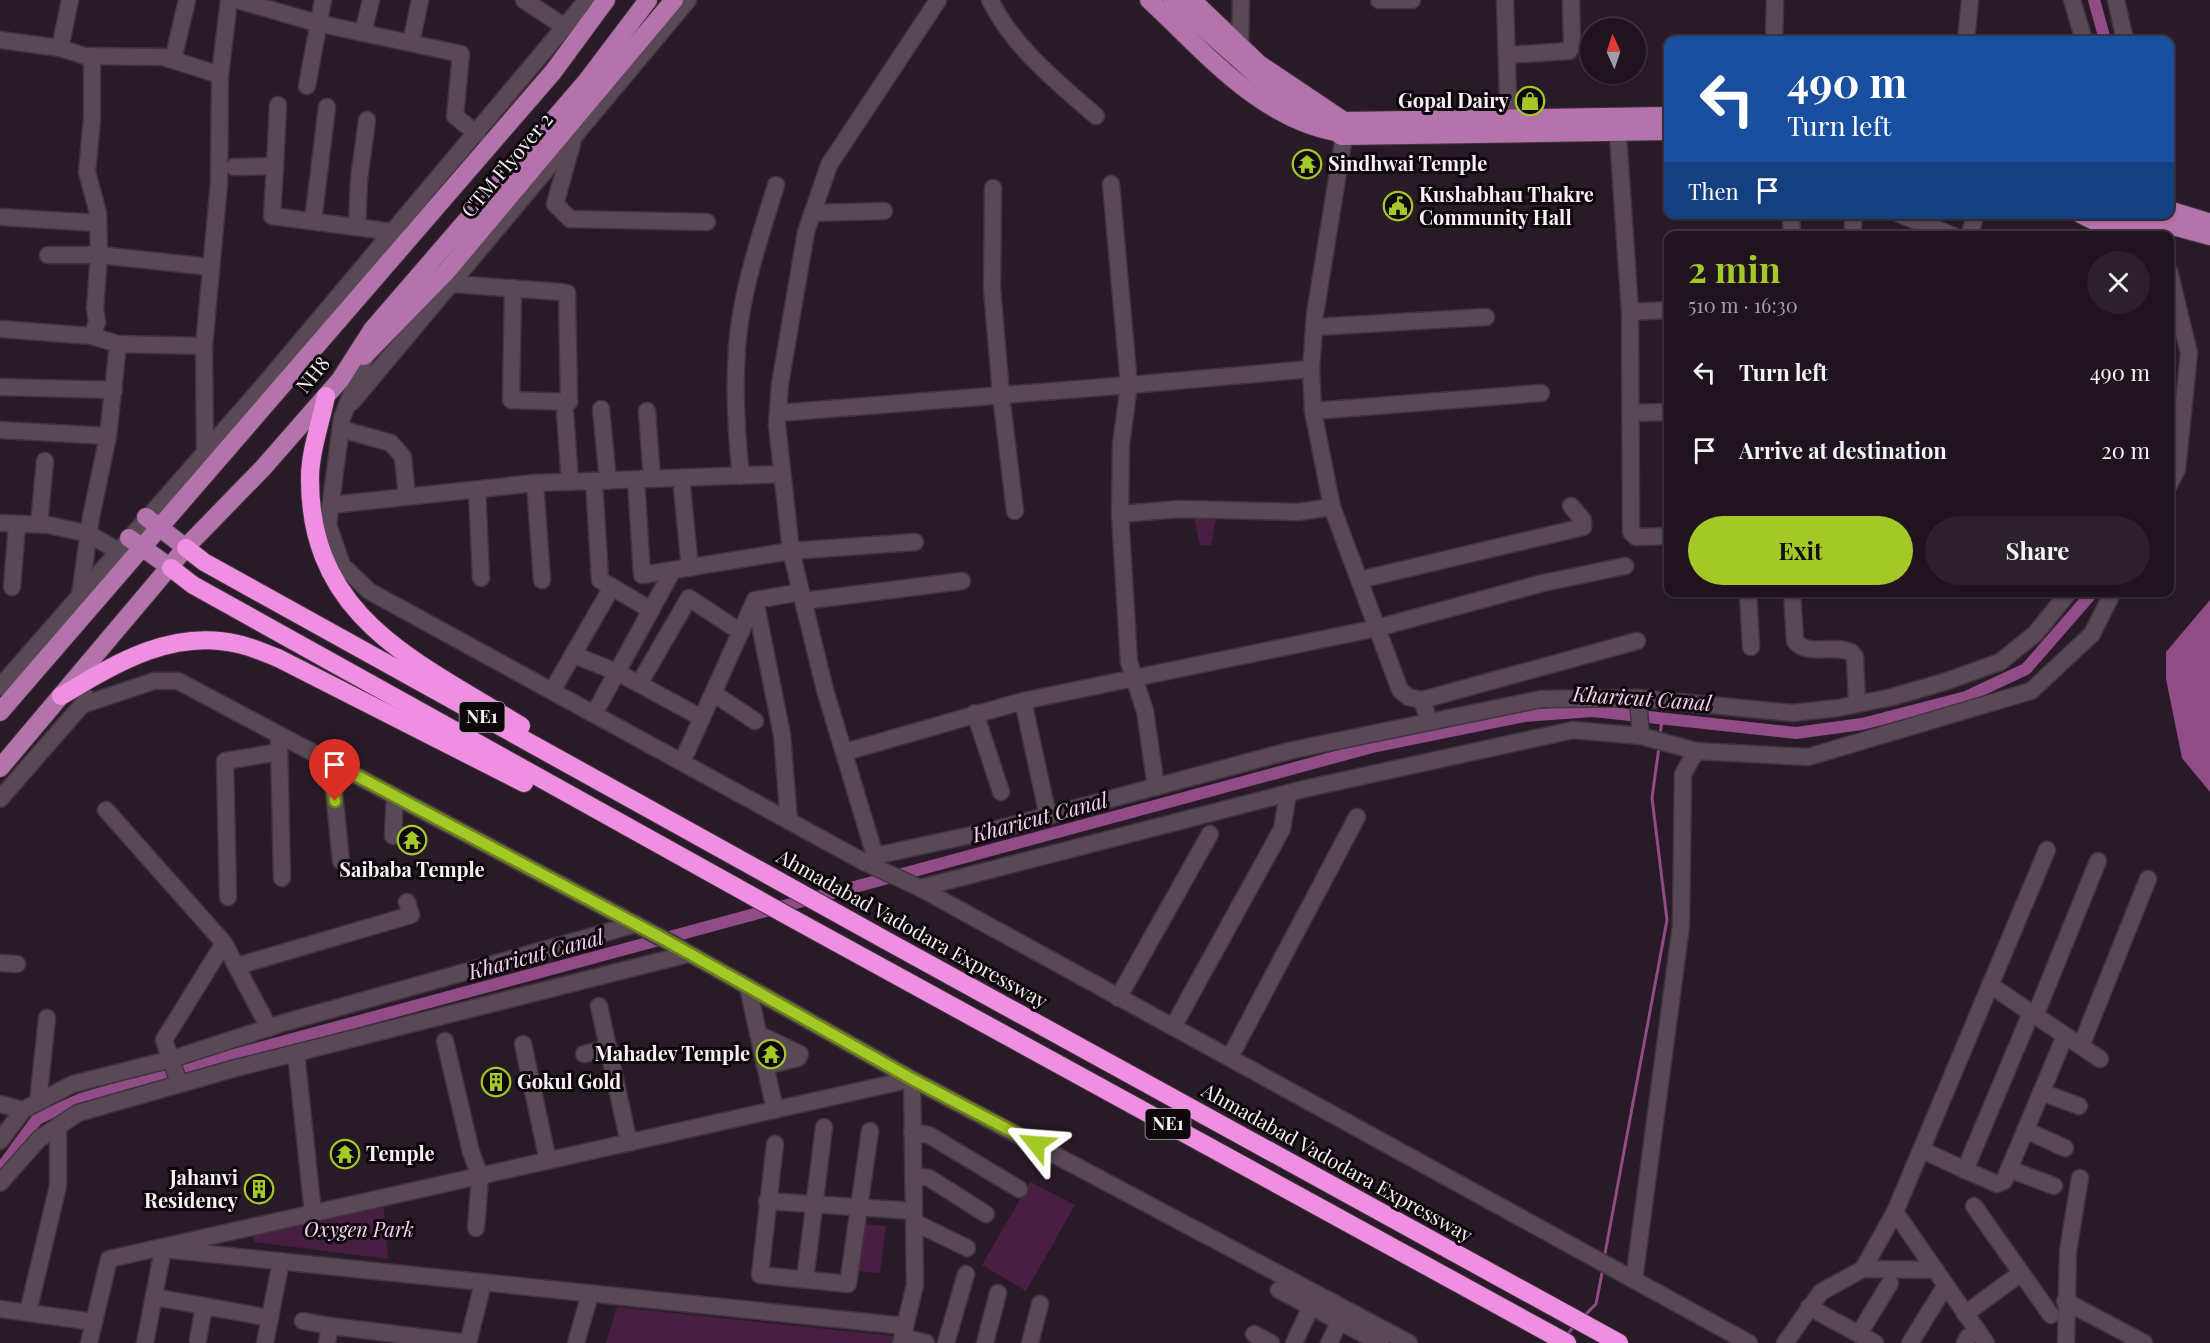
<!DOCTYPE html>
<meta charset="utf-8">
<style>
body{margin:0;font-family:"Playfair Display",serif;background:#2c212a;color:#f1f3f6;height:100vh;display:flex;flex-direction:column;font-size:22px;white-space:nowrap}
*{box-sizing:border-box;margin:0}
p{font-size:20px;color:#a19ea4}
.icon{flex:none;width:33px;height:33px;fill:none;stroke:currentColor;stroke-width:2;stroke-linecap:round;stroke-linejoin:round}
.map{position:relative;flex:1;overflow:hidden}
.drawer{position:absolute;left:1664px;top:231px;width:510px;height:366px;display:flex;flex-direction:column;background:#1f141d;border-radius:12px;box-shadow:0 2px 4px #0004,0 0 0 2px #3c333b}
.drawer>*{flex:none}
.guide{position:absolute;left:1664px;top:36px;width:510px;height:183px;border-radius:12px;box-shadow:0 2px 4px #0004,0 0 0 2px #3c333b;background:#1a4fa0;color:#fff;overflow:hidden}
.needle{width:39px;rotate:357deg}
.tools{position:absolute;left:1580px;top:18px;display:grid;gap:12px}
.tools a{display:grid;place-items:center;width:66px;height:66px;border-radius:50%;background:#1f141d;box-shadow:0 2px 4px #0004,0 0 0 2px #3c333b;font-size:30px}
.pin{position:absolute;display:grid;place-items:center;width:51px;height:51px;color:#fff;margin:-62px -26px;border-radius:50% 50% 50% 0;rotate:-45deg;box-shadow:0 0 6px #0007}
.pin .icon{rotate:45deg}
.me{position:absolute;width:66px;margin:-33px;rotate:298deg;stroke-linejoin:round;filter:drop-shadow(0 0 4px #0008)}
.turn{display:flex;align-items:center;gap:21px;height:126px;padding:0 24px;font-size:27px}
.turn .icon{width:78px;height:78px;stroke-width:2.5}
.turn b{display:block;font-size:42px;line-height:51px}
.then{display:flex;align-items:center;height:57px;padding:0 24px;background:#0003;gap:12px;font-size:22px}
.round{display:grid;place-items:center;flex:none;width:63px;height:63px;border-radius:32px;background:#2c212a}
.head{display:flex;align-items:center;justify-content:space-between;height:102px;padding:0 24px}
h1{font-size:36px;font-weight:700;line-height:45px;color:#a4c825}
.primary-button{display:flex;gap:12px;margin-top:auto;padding:12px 24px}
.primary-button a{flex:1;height:69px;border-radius:36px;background:#a4c825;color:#111;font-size:24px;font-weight:700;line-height:69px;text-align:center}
.primary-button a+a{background:#2c212a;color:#f1f3f6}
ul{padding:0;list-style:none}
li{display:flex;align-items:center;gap:18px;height:78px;padding:0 24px}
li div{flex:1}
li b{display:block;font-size:22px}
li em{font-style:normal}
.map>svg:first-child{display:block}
.green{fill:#481f43}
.water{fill:#914c88}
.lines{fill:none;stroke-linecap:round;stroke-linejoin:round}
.stream{stroke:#914c88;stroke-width:3}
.canal{stroke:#914c88;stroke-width:12}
.minor-casing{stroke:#40343e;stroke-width:19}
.major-casing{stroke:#40343e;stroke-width:20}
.highway-casing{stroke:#40343e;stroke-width:20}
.minor{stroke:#594856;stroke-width:16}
.major{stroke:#b473aa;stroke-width:18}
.highway{stroke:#f08fe2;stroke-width:18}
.route-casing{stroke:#6b8218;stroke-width:15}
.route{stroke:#a4c825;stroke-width:10}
.labels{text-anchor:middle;stroke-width:6;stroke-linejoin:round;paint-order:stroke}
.shield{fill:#0e080d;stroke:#b2aab1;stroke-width:1.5}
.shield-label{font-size:18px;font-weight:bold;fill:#f9eff7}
.poi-label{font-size:20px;font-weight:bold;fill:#f9eff7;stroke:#0e080d;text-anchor:start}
.street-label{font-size:20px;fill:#f9eff7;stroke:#0e080d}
.park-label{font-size:20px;font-style:italic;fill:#f6cfef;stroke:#0e080d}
.water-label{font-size:21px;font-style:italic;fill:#f8d0f0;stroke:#0e080d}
</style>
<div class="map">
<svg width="2210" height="1343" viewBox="0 0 2210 1343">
<rect width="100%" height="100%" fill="#291a27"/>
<!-- green -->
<g class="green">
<path d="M 1193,514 L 1216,519 L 1211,545 L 1200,545 Z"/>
<path d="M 1030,1182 L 1075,1205 L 1026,1291 L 982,1265 Z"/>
<path d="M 383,1198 L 388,1259 L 255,1242 L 251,1235 Z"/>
<path d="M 863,1224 L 886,1226 L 880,1273 L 856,1271 Z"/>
<path d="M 617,1307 L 894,1336 L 892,1343 L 606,1343 Z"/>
</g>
<!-- water -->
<path class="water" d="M 2210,600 L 2210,792 L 2182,758 L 2166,679 L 2166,652 Z"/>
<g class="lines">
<!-- stream -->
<g class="stream">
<path d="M 1660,735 L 1662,719"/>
<path d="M 1604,1259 L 1667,920 L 1652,798 L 1659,747"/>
<path d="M 1584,1316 L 1596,1304 L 1603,1268"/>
<path d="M 1566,1336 L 1575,1325"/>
</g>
<!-- canal -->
<g class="canal">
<path d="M 2094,0 L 2105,40"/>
<path d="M 2133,214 L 2136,236"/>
<path d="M 0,1170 L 37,1119 L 81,1099 L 193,1066 L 1376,746 L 1524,716 L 1593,711 L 1796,733 L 1862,724 L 1966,697 L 2026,669 L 2093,592"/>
</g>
<!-- minor casing -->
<g class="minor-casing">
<g id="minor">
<path d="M 237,0 L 317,23 L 461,54 L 455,116 L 477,134"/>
<path d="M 524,0 L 565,27"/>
<path d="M 990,0 C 1013,47 1057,82 1096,116"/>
<path d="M 1379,0 L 1412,0"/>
<path d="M 1505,0 L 1509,131"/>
<path d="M 2072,0 L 2084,40"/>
<path d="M 2116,0 L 2125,40"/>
<path d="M 363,33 L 371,0"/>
<path d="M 0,40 L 60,48 L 85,56 L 163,57 L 220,75 L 219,183 L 204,346 L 205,452"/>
<path d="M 1774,40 L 1775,0"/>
<path d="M 1966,40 L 1970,0"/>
<path d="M 411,43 L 420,0"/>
<path d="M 1240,45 L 1241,0"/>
<path d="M 60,48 L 70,0"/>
<path d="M 1507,55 L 1569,51 L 1572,46 L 1571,0"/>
<path d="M 173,60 L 187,0"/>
<path d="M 220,75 L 229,0"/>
<path d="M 307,86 L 323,0"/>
<path d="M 1617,120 L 1630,312 L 1631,532 L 1636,537 L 1668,536"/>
<path d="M 1344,136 L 1315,314 L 1311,369 L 1313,411 L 1332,507 L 1400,690 L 1408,697 L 1422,700 L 1429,722"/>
<path d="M 572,144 L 555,204 L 570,219 L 707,222"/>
<path d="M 275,166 L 278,105"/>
<path d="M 234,167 L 275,166 L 272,216 L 393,232"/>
<path d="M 993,188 L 992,288 L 1001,395 L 1015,511"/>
<path d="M 812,213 L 884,211"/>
<path d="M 1791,214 L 1792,236"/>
<path d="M 1853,214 L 1853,236"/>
<path d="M 1899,214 L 1954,236"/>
<path d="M 2113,214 L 2115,236"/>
<path d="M 0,217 L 98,223"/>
<path d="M 313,221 L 327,107"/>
<path d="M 357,227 L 359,179 L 367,120"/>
<path d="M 1969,236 L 1976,214"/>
<path d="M 48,255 L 99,255 L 211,267"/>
<path d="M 2169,271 L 2189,353 L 2177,469 L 2169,485"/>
<path d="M 453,284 C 489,287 525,289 561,292 L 567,293 L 569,402 L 511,400 L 513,288"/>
<path d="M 1630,312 L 1668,310"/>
<path d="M 1315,327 L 1486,317"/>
<path d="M 0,329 L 92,336 L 118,344"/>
<path d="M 92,336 L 97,322 L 95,308 L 99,255 L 98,213 L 87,172 L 92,119 L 92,56"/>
<path d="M 367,354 L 342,418 L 328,525 L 342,565 L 369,591 L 864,862 L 920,888 L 1749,1343"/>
<path d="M 1311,369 L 1129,385 L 1121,444 L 1120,514 L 1180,509 L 1298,512 L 1332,507"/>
<path d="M 0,387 L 114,390"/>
<path d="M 352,402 L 688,0"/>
<path d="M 601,409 L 608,481"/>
<path d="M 647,411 L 652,479"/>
<path d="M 1313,411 L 1541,393"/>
<path d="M 565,412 L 570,482"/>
<path d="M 778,413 L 1129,385 L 1111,184"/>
<path d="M 1632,413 L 1668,412"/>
<path d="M 341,429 L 391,443 L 403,457 L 407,497"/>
<path d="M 0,430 L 108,436 L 118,344 L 204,346"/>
<path d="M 741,476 C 736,432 734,390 737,347 C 741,292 760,237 776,185"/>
<path d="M 681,478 L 690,568"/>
<path d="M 636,480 L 642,575 L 791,551 L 915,542"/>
<path d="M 594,481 L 600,580 L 651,610"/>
<path d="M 535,483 L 542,580"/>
<path d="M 477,490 L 481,578"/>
<path d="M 331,505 L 535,483 L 781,474"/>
<path d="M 1120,514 L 1129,662 L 1145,711 L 1156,787"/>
<path d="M 0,523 L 49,525 L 89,534 L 118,551"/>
<path d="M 39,524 L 45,461"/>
<path d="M 1359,580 L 1583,527 L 1583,520 L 1571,506"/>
<path d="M 12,587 L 17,524"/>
<path d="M 1748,592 L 1751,647"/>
<path d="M 1792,592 L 1795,641 C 1808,657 1833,644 1851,652 L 1855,657 L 1857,704"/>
<path d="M 80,595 L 91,517 L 108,436"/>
<path d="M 755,600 L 782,735 L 789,821"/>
<path d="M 803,601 L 962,581"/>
<path d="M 574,655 L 617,672 L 702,718"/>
<path d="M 639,684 L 689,598 L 741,632"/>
<path d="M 0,687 L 263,386 L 587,0"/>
<path d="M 552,691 L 612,587"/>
<path d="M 713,693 L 755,721"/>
<path d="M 1638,698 L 1641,736"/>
<path d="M 1422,700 L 1637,641"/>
<path d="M 1023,701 L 1048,816"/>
<path d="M 82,705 L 154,681 L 178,681 L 660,937 L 912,1079 L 1409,1343"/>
<path d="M 975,713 L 1001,792"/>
<path d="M 594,714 L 673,570"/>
<path d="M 279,741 L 282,878"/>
<path d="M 845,752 L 1023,701 L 1377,628 L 1543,583 L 1625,566"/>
<path d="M 331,762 L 341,861"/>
<path d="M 682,762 L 755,600 L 801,592"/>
<path d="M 0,799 L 82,705 L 86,697"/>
<path d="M 106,810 L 224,943 L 269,1028"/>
<path d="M 393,836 L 395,796"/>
<path d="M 875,856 L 825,690 L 791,551 L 777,425 L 780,384 L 806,232 L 829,165 L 938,0"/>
<path d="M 864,862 L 875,856 L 994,830 L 1293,750 L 1541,699 L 1638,698 L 1792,713 L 1838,708 L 1892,697 L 1944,682 L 2000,662 L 2035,634 L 2069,592"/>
<path d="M 920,888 L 1304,789 L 1573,730 L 1641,736 L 1696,751"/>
<path d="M 228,897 L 225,761 L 279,752"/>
<path d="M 0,963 L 17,964"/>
<path d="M 237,966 L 411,915 L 407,902"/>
<path d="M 1990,985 L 2100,1059"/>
<path d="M 748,987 L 775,1110"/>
<path d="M 1118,998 L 1210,834"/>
<path d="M 599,1006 L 629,1143"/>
<path d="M 2035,1016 L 2098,861"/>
<path d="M 1173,1027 L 1282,829 L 1288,793"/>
<path d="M 758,1034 L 800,1054 L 798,1058 L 765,1066"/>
<path d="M 445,1041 L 471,1152 L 480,1176 L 476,1228"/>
<path d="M 523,1044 L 548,1161"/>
<path d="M 2081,1046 L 2148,879"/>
<path d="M 296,1053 L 313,1213"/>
<path d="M 584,1054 L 609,1048"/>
<path d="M 1230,1057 L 1357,817"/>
<path d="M 179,1083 L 164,1040 L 224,943"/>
<path d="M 2041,1092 L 2079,1106"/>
<path d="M 38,1102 L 47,1018"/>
<path d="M 0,1104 L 23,1110 L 73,1084 L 172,1059 L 283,1023 L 636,924"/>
<path d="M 2025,1130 L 2065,1148"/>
<path d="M 912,1132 L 929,1135 L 1019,1189"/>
<path d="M 0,1141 L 23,1110"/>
<path d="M 775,1144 L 760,1275 L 848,1284 L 870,1131"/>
<path d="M 1922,1150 L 1965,1170 L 2031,1013"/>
<path d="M 2009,1169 L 2054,1186"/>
<path d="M 1965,1170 L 1997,1184 L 2004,1181 L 2065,1036"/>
<path d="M 913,1175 L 929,1178 L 986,1214"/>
<path d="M 0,1183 L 39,1139 L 78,1113 L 236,1068 L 688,954"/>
<path d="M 767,1201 L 914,1211"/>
<path d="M 1974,1206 L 2051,1315"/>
<path d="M 1895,1212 L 1986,1343"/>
<path d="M 914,1222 L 967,1248"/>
<path d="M 172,1250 L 905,1326"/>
<path d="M 1863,1269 L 1936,1270"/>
<path d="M 805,1279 L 824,1127"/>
<path d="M 1634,1280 L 1681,925 L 1683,774 L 1696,751 L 1808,757 L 2031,691 L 2092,634 L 2113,592"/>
<path d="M 1279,1290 L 1381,1343"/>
<path d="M 154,1297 L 270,1318"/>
<path d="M 2065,1301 L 2144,1343"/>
<path d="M 1809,1307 L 1875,1343"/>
<path d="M 0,1309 L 94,1322"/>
<path d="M 28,1312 L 58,1186 L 58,1126"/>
<path d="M 1965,1314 L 2021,1273"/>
<path d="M 303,1321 L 330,1326"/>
<path d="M 1254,1334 L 1271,1343"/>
<path d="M 1859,1334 L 1890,1283"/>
<path d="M 903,1337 L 926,1343"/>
<path d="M 198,1340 L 204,1306"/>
<path d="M 89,1343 L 109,1259 L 912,1079"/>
<path d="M 145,1343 L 163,1249"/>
<path d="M 265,1343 L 281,1261"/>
<path d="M 327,1343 L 330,1326 L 468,1343"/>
<path d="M 468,1343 L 483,1283"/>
<path d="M 576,1343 L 590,1294"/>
<path d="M 901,1343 L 915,1285 L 912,1079"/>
<path d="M 946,1343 L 966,1274"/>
<path d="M 985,1343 L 998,1293"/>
<path d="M 1030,1343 L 1040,1304"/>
<path d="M 1294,1343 L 1311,1307"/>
<path d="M 1329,1343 L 1344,1313"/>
<path d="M 1785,1343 L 1821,1292 L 1863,1269 L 1895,1212 L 2047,850"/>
<path d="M 1910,1343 L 1946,1285"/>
<path d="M 1965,1343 L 1968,1337"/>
<path d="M 2066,1343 L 2068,1251 L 2080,1178"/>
</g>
</g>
<!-- major casing -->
<g class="major-casing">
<g id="major">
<path d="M 1149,0 C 1204,51 1258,117 1335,132"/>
<path d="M 1172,0 L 1268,85 L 1325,122"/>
<path d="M 1192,0 L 1259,64 L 1344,121 L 1668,116"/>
<path d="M 1346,135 L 1350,131 L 1348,123 L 1339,121 L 1334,129 L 1341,136 L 1668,131"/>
<path d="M 2169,210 L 2208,222"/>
<path d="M 2080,214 L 2113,230 L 2158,222 L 2210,236"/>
<path d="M 364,356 L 446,272 L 674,0"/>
<path d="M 146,517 L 186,548"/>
<path d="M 129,538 L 171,568"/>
<path d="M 0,712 L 553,72 L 606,0"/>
<path d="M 0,768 L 188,545 L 263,468 L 340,380 L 372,330 L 586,82 L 648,0"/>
</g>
</g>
<!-- highway casing -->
<g class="highway-casing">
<g id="highway">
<path d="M 326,396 C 321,422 310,451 310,477 C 309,619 417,661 521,726"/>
<path d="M 186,548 L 204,562 L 887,941 L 1619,1343"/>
<path d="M 171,568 L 193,585 L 788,916 L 1567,1343"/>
<path d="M 61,696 C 115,664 172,628 238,644 C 252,647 265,653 278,658 L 524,783"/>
</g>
</g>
<!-- minor -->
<use href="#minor" class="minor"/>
<!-- major -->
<use href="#major" class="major"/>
<!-- highway -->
<use href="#highway" class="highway"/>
</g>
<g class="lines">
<!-- route casing -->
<g class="route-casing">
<path id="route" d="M 335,801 L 331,762 L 660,937 L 912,1079 L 1036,1144"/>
</g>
<!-- route -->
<use href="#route" class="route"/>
</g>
<!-- icons -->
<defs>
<g id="shop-ring" transform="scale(1.5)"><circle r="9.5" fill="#0e080d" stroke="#a4c825" stroke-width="1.5"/><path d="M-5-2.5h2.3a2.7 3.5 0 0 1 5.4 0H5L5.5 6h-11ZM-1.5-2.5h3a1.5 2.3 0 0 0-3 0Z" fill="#a4c825"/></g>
<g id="temple-ring" transform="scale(1.5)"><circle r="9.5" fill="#0e080d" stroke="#a4c825" stroke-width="1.5"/><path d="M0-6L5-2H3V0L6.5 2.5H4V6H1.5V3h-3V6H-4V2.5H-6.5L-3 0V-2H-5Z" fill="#a4c825"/></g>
<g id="civic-ring" transform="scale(1.5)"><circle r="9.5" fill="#0e080d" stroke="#a4c825" stroke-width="1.5"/><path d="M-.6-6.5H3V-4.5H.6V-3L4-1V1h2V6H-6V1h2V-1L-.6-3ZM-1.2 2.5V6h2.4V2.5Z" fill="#a4c825"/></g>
<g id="building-ring" transform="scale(1.5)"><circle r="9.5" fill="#0e080d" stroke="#a4c825" stroke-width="1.5"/><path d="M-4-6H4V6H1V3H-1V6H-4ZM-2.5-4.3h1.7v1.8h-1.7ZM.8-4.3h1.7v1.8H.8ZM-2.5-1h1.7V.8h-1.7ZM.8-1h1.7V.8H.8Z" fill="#a4c825"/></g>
</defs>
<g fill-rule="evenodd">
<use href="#shop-ring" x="1530" y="101"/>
<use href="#temple-ring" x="1307" y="164"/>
<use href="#civic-ring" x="1398" y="206"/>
<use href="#temple-ring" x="412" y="840"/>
<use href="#temple-ring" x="771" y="1054"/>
<use href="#building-ring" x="496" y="1082"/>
<use href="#temple-ring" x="345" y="1154"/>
<use href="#building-ring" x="259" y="1189"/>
</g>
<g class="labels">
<!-- shield labels -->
<g class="shield">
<rect x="459.5" y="702" width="45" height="30" rx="4.5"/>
<rect x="1145.5" y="1109" width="45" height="30" rx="4.5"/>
</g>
<g class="shield-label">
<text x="482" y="723">NE1</text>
<text x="1168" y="1130">NE1</text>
</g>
<!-- poi labels -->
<g class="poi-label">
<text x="1509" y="108" text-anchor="end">Gopal Dairy</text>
<text x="1328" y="171">Sindhwai Temple</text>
<text x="1419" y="202">Kushabhau Thakre<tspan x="1419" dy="23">Community Hall</tspan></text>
<text x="412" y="877" text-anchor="middle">Saibaba Temple</text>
<text x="750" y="1061" text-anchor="end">Mahadev Temple</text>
<text x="517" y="1089">Gokul Gold</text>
<text x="366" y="1161">Temple</text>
<text x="238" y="1185" text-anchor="end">Jahanvi<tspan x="238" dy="23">Residency</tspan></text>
</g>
<!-- street labels -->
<g class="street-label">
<text transform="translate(507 165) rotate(-50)" y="7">CTM Flyover 2</text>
<text transform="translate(313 375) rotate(-51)" y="7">NH8</text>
<text transform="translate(912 929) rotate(29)" y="7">Ahmadabad Vadodara Expressway</text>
<text transform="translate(1337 1163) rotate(29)" y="7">Ahmadabad Vadodara Expressway</text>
</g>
<!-- park labels -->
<g class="park-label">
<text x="359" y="1237">Oxygen Park</text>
</g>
<!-- water labels -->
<g class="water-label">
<text transform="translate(1642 699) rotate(4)" y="7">Kharicut Canal</text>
<text transform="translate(1040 818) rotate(-15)" y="7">Kharicut Canal</text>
<text transform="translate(536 955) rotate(-15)" y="7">Kharicut Canal</text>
</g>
</g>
</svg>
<div class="tools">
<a><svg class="needle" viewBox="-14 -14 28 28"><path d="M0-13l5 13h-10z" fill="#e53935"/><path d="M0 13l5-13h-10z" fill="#a19ea4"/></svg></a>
</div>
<div class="pin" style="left:335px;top:801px;background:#d93025"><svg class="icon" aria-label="arrive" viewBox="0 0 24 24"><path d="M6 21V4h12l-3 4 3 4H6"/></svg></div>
<svg class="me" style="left:1036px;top:1144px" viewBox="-20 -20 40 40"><path d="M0-17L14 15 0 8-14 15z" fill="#a4c825" stroke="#fff" stroke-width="4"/></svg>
<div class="guide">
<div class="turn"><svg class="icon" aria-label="left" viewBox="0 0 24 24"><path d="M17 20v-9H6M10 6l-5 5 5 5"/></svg><div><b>490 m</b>Turn left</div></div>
<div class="then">Then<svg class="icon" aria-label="arrive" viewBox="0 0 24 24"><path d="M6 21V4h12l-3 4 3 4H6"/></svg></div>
</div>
<section class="drawer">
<div class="head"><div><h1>2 min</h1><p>510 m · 16:30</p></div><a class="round"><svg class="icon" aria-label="close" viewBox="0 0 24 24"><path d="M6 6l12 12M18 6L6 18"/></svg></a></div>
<ul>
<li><svg class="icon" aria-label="left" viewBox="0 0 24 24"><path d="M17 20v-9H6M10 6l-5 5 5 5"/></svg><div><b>Turn left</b></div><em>490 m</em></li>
<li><svg class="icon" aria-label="arrive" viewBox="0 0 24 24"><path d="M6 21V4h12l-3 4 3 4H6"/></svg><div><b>Arrive at destination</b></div><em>20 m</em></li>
</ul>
<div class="primary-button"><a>Exit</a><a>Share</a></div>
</section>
</div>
